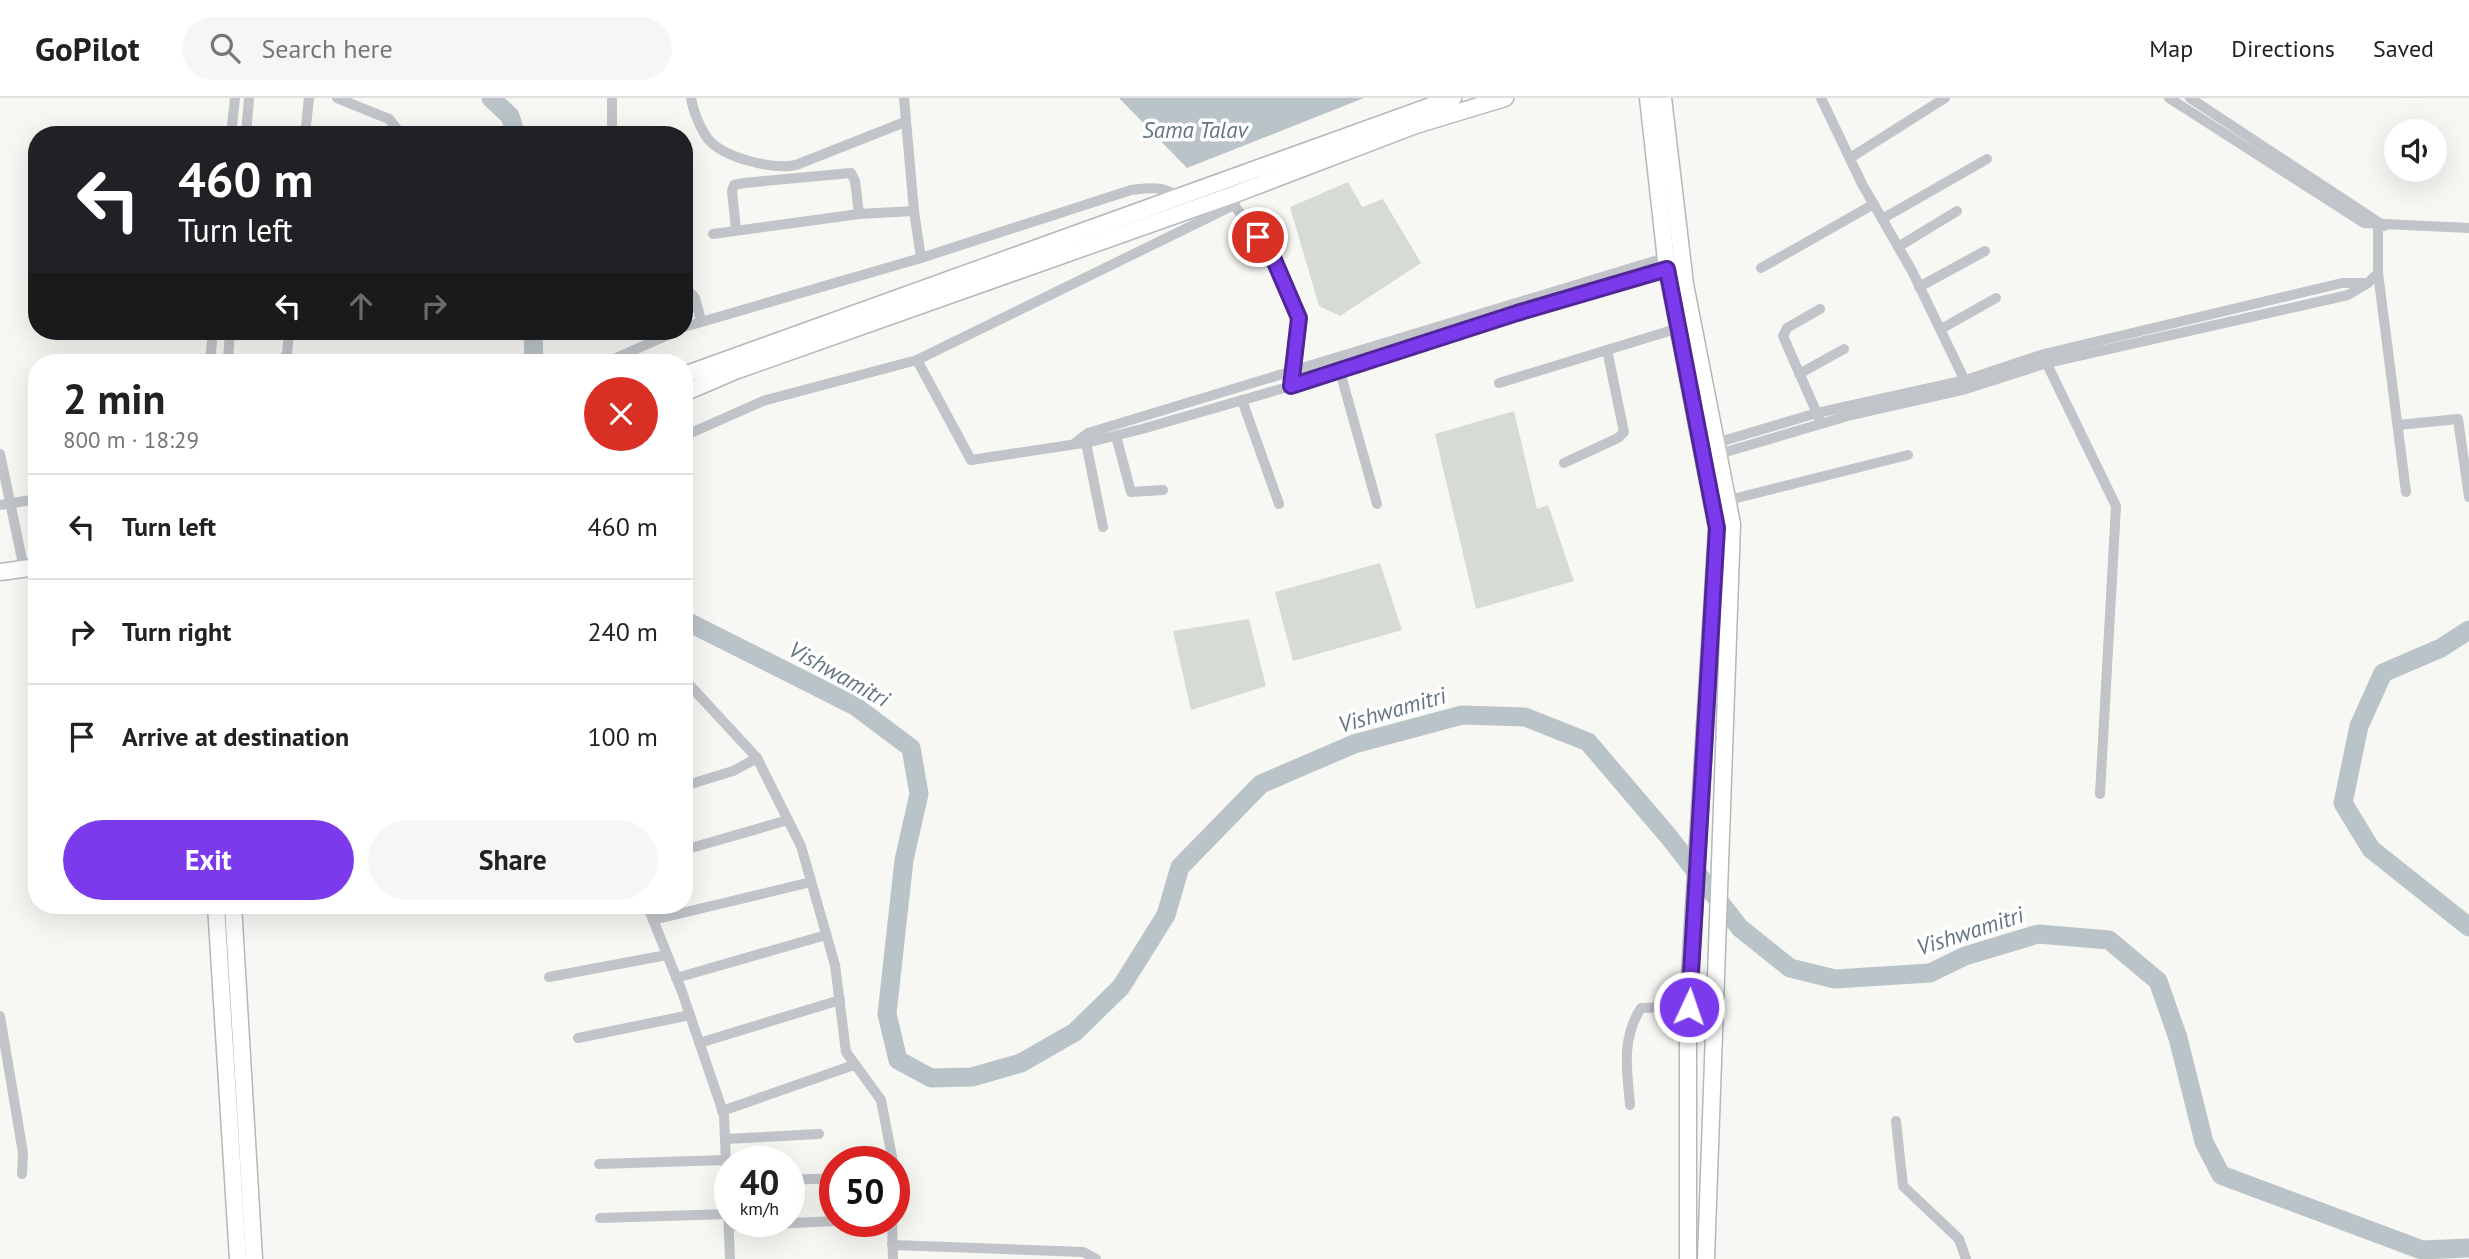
<!DOCTYPE html>
<meta charset="utf-8">
<style>
body{margin:0;font-family:"PT Sans",sans-serif;background:#f6f6f6;color:#222;height:100vh;display:flex;flex-direction:column;font-size:26px;white-space:nowrap}
*{box-sizing:border-box;margin:0}
p{font-size:23px;color:#767676}
.icon{flex:none;width:38px;height:38px;fill:none;stroke:currentColor;stroke-width:2;stroke-linecap:round;stroke-linejoin:round}
.map{position:relative;flex:1;overflow:hidden}
.panel{position:absolute;left:28px;top:256px;width:665px;height:560px;display:flex;flex-direction:column;background:#fff;border-radius:28px;box-shadow:0 7px 28px #0002}
.panel>*{flex:none}
.banner{position:absolute;left:28px;top:28px;width:665px;height:214px;border-radius:28px;box-shadow:0 7px 28px #0002;background:#202124;color:#fff;overflow:hidden}
.fabs{position:absolute;left:2384px;top:21px;display:grid;gap:14px}
.fabs a{display:grid;place-items:center;width:63px;height:63px;border-radius:50%;background:#fff;box-shadow:0 7px 28px #0002;font-size:35px}
.speed{position:absolute;left:714px;top:1048px;display:flex;gap:14px;font-size:35px;font-weight:700;text-align:center}
.speed>*{display:grid;place-content:center;width:91px;height:91px;border-radius:50%;background:#fff;box-shadow:0 7px 28px #0002;line-height:1}
.speed small{font-size:18px;font-weight:400}
.speed .limit{border:10px solid #d22;background:#fff;color:#111}
.pin{position:absolute;display:grid;place-items:center;width:60px;height:60px;color:#fff;margin:-30px;border:4px solid #fff;border-radius:50%;box-shadow:0 2px 7px #0007}
.me{position:absolute;width:77px;margin:-38px;rotate:3deg;stroke-linejoin:round;filter:drop-shadow(0 0 5px #0008)}
.turn{display:flex;align-items:center;gap:24px;height:147px;padding:0 35px;font-size:32px}
.turn .icon{width:91px;height:91px;stroke-width:2.5}
.turn b{display:block;font-size:49px;line-height:60px}
.lanes{display:flex;align-items:center;height:66px;padding:0 35px;background:#0003;justify-content:center;gap:35px;direction:ltr}
.lanes .off{opacity:.35}
.round{display:grid;place-items:center;flex:none;width:74px;height:74px;border-radius:37px;background:#f6f6f6}
.head{display:flex;align-items:center;justify-content:space-between;height:119px;padding:0 35px}
h1{font-size:42px;font-weight:800;line-height:52px}
.cta{display:flex;gap:14px;margin-top:auto;padding:14px 35px}
.cta a{flex:1;height:80px;border-radius:42px;background:#7c3aed;color:#fff;font-size:28px;font-weight:800;line-height:80px;text-align:center}
.cta a+a{background:#f6f6f6;color:#222}
ul{padding:0;list-style:none}
li{display:flex;align-items:center;gap:21px;height:105px;padding:0 35px;border-top:2px solid #e0e0e0}
li div{flex:1}
li b{display:block;font-size:26px}
li em{font-style:normal}
header{display:flex;align-items:center;gap:42px;box-sizing:border-box;height:98px;padding:0 35px;background:#fff;border-bottom:2px solid #e0e0e0}
header strong{font-size:33px}
nav{display:flex;gap:38px;margin-inline-start:auto;font-size:24px}
.search{width:490px;height:63px;background:#f6f6f6;display:flex;align-items:center;gap:18px;box-sizing:border-box;padding:0 24px;border-radius:38px;color:#767676;font-size:26px}
.map>svg:first-child{display:block}
.green{fill:#d6dcd4}
.water{fill:#bac3c8}
.lines{fill:none;stroke-linecap:round;stroke-linejoin:round}
.river{stroke:#bac3c8;stroke-width:19}
.secondary-casing{stroke:#b3b8bc;stroke-width:19}
.street{stroke:#c1c4c8;stroke-width:10}
.secondary{stroke:#fff;stroke-width:16}
.route-casing{stroke:#51269a;stroke-width:18}
.route{stroke:#7c3aed;stroke-width:12}
.labels{text-anchor:middle;stroke-width:7;stroke-linejoin:round;paint-order:stroke}
.water-label{font-size:23px;font-style:italic;fill:#64777f;stroke:#fff}
</style>
<header>
<strong>GoPilot</strong>
<div class="search"><svg class="icon" aria-label="search" viewBox="0 0 24 24"><circle cx="10" cy="10" r="6"/><path d="M15 15l6 6"/></svg>Search here</div>
<nav><a>Map</a><a>Directions</a><a>Saved</a></nav>
</header>
<div class="map">
<svg width="2469" height="1161" viewBox="0 0 2469 1161">
<rect width="100%" height="100%" fill="#f7f7f4"/>
<!-- green -->
<g class="green">
<path d="M 1348,84 L 1362,109 L 1383,101 L 1421,165 L 1340,218 L 1319,208 L 1290,109 Z"/>
<path d="M 1514,313 L 1537,411 L 1548,407 L 1574,483 L 1476,511 L 1435,336 Z"/>
<path d="M 1380,465 L 1402,532 L 1293,563 L 1275,494 Z"/>
<path d="M 1249,521 L 1266,588 L 1191,612 L 1173,533 Z"/>
</g>
<!-- water -->
<path class="water" d="M 1119,0 L 1364,0 L 1187,70 Z"/>
<g class="lines">
<!-- river -->
<g class="river">
<path d="M 491,0 L 510,18 L 516,37"/>
<path d="M 533,233 L 534,264"/>
<path d="M 684,522 L 855,608 L 911,650 L 919,696 L 904,762 L 887,916 L 898,962 L 931,980 L 972,979 L 1021,965 L 1075,934 L 1121,889 L 1166,817 L 1180,769 L 1261,686 L 1354,646 L 1462,617 L 1525,619 L 1588,644 L 1669,739 L 1740,830 L 1790,870 L 1835,881 L 1930,875 L 1965,858 L 2038,836 L 2109,842 L 2158,883 L 2178,940 L 2204,1044 L 2221,1077 L 2422,1152 L 2469,1150"/>
<path d="M 2469,532 L 2441,550 L 2383,575 L 2359,628 L 2343,705 L 2371,751 L 2469,829"/>
</g>
<!-- secondary casing -->
<g class="secondary-casing">
<g id="secondary">
<path d="M 1648,0 L 1667,171 L 1717,430 L 1688,909 L 1688,1161"/>
<path d="M 1663,0 L 1685,186 L 1732,426 L 1706,1161"/>
<path d="M 684,277 L 1453,0"/>
<path d="M 684,295 L 735,273 L 1238,95 L 1416,27 L 1505,0"/>
<path d="M 0,474 L 37,469"/>
<path d="M 216,807 L 238,1161"/>
<path d="M 233,807 L 254,1161"/>
</g>
</g>
<!-- street -->
<g class="street">
<path d="M 337,0 L 389,21 L 402,37"/>
<path d="M 612,0 L 612,37"/>
<path d="M 691,0 C 693,13 700,30 708,41 C 724,60 773,72 796,67 L 905,24"/>
<path d="M 904,0 L 914,113 L 921,160"/>
<path d="M 1821,0 L 1862,86 L 1912,173 L 1967,287"/>
<path d="M 2169,0 L 2364,125 L 2469,130"/>
<path d="M 2190,0 L 2384,128"/>
<path d="M 231,37 L 235,0"/>
<path d="M 246,37 L 249,0"/>
<path d="M 305,37 L 309,0"/>
<path d="M 1850,60 L 1945,0"/>
<path d="M 1234,107 L 1271,155 L 1299,221 L 1291,278"/>
<path d="M 1882,121 L 1987,61"/>
<path d="M 736,132 L 732,93 L 734,87 L 744,85 L 851,75 L 855,83 L 859,116"/>
<path d="M 713,136 L 859,116 L 914,113"/>
<path d="M 1898,149 L 1957,113"/>
<path d="M 1761,170 L 1874,106"/>
<path d="M 2378,175 L 2406,394"/>
<path d="M 684,188 L 695,200 L 701,222"/>
<path d="M 1919,189 L 1985,153"/>
<path d="M 684,229 L 921,160 L 1131,92 C 1149,90 1164,87 1179,100"/>
<path d="M 1941,231 L 1996,200"/>
<path d="M 917,262 L 971,362 L 1090,344 L 1142,331 L 1340,274 L 1517,215 L 1671,169"/>
<path d="M 2045,262 L 2116,408 L 2100,696"/>
<path d="M 210,264 L 213,233"/>
<path d="M 228,264 L 230,233"/>
<path d="M 280,264 L 287,256 L 289,233"/>
<path d="M 607,264 L 677,233"/>
<path d="M 1339,270 L 1377,406"/>
<path d="M 1799,276 L 1844,251"/>
<path d="M 1499,285 L 1679,230"/>
<path d="M 1242,302 L 1279,406"/>
<path d="M 1819,320 L 1783,238 L 1787,230 L 1820,211"/>
<path d="M 2398,327 L 2458,321 L 2469,399"/>
<path d="M 684,338 L 763,303 L 917,262 L 1234,107 L 1238,95"/>
<path d="M 1116,338 L 1131,394 L 1163,392"/>
<path d="M 1086,345 L 1103,429"/>
<path d="M 1716,345 L 1817,315 L 1966,282 L 2044,256 L 2342,185 L 2366,185"/>
<path d="M 1074,346 L 1088,335 L 1671,158"/>
<path d="M 0,356 L 24,471"/>
<path d="M 1719,356 L 1851,317 L 1966,291 L 2047,265 L 2348,197 L 2368,185 L 2378,175 L 2378,128"/>
<path d="M 1564,365 L 1618,340 L 1624,334 L 1607,252"/>
<path d="M 1729,402 L 1908,357"/>
<path d="M 0,407 L 37,401"/>
<path d="M 684,581 L 757,660 L 801,748 L 835,867 L 846,954 L 881,1002 L 893,1064"/>
<path d="M 684,688 L 733,673 L 757,660"/>
<path d="M 684,752 L 788,722"/>
<path d="M 647,807 L 681,891 L 724,1017 L 730,1161"/>
<path d="M 653,822 L 811,784"/>
<path d="M 549,879 L 667,857"/>
<path d="M 676,880 L 826,837"/>
<path d="M 0,918 L 23,1055 L 22,1076"/>
<path d="M 578,940 L 690,917"/>
<path d="M 699,945 L 840,902"/>
<path d="M 1630,1007 C 1627,972 1621,941 1641,910 L 1688,909"/>
<path d="M 722,1013 L 854,967"/>
<path d="M 1896,1023 L 1903,1088 L 1959,1141 L 1966,1161"/>
<path d="M 726,1041 L 819,1036"/>
<path d="M 599,1066 L 726,1062"/>
<path d="M 894,1079 L 894,1100"/>
<path d="M 789,1082 L 835,1080"/>
<path d="M 600,1120 L 728,1116"/>
<path d="M 892,1124 L 893,1161"/>
<path d="M 729,1128 L 835,1123"/>
<path d="M 892,1147 L 1083,1154 L 1096,1161"/>
</g>
<!-- secondary -->
<use href="#secondary" class="secondary"/>
</g>
<g class="lines">
<!-- route casing -->
<g class="route-casing">
<path id="route" d="M 1258,139 L 1271,155 L 1299,220 L 1291,288 L 1517,215 L 1667,171 L 1717,430 L 1689,909"/>
</g>
<!-- route -->
<use href="#route" class="route"/>
</g>
<g class="labels">
<!-- water labels -->
<g class="water-label">
<text x="1195" y="40">Sama Talav</text>
<text transform="translate(839 576) rotate(29)" y="8">Vishwamitri</text>
<text transform="translate(1392 612) rotate(-16)" y="8">Vishwamitri</text>
<text transform="translate(1970 833) rotate(-18)" y="8">Vishwamitri</text>
</g>
</g>
</svg>
<div class="fabs">
<a><svg class="icon" aria-label="sound" viewBox="0 0 24 24"><path d="M4 9h4l5-4v14l-5-4H4zM17 9q2 3 0 6"/></svg></a>
</div>
<div class="speed"><div>40<small>km/h</small></div><div class="limit">50</div></div>
<div class="pin" style="left:1258px;top:139px;background:#d93025"><svg class="icon" aria-label="arrive" viewBox="0 0 24 24"><path d="M6 21V4h12l-3 4 3 4H6"/></svg></div>
<svg class="me" style="left:1689px;top:909px" viewBox="-20 -20 40 40"><circle r="17" fill="#7c3aed" stroke="#fff" stroke-width="3"/><path d="M0-11L8 9 0 5-8 9z" fill="#fff"/></svg>
<div class="banner">
<div class="turn"><svg class="icon" aria-label="left" viewBox="0 0 24 24"><path d="M17 20v-9H6M10 6l-5 5 5 5"/></svg><div><b>460 m</b>Turn left</div></div>
<div class="lanes"><svg class="icon" aria-label="left" viewBox="0 0 24 24"><path d="M17 20v-9H6M10 6l-5 5 5 5"/></svg><svg class="icon off" aria-label="ahead" viewBox="0 0 24 24"><path d="M12 20V5M6 11l6-6 6 6"/></svg><svg class="icon off" aria-label="right" viewBox="0 0 24 24"><path d="M7 20v-9h11M14 6l5 5-5 5"/></svg></div>
</div>
<section class="panel">
<div class="head"><div><h1>2 min</h1><p>800 m · 18:29</p></div><a class="round" style="background:#d93025;color:#fff"><svg class="icon" aria-label="close" viewBox="0 0 24 24"><path d="M6 6l12 12M18 6L6 18"/></svg></a></div>
<ul>
<li><svg class="icon" aria-label="left" viewBox="0 0 24 24"><path d="M17 20v-9H6M10 6l-5 5 5 5"/></svg><div><b>Turn left</b></div><em>460 m</em></li>
<li><svg class="icon" aria-label="right" viewBox="0 0 24 24"><path d="M7 20v-9h11M14 6l5 5-5 5"/></svg><div><b>Turn right</b></div><em>240 m</em></li>
<li><svg class="icon" aria-label="arrive" viewBox="0 0 24 24"><path d="M6 21V4h12l-3 4 3 4H6"/></svg><div><b>Arrive at destination</b></div><em>100 m</em></li>
</ul>
<div class="cta"><a>Exit</a><a>Share</a></div>
</section>
</div>
